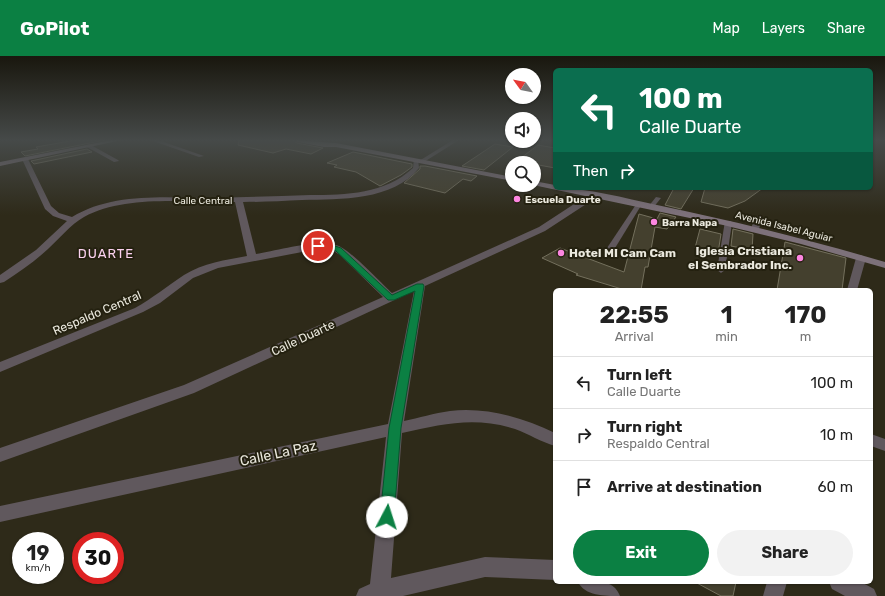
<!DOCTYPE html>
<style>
body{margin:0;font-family:Rubik,sans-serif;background:#f2f2f2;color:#222;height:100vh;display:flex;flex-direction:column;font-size:15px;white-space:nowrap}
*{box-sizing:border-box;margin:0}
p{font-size:13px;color:#767676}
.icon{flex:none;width:22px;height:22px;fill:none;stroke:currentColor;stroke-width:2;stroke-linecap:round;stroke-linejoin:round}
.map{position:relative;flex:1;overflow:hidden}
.sheet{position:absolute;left:553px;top:232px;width:320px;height:296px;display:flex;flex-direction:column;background:#fff;border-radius:6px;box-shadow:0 1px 3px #0004}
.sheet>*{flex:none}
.banner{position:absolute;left:553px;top:12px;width:320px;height:122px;border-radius:6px;box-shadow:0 1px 3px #0004;background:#0b6e4f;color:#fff;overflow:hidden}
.needle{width:26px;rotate:303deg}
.fabs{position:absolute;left:505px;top:12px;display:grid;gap:8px}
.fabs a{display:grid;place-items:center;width:36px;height:36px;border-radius:50%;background:#fff;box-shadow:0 1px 3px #0004;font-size:20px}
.speed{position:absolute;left:12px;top:476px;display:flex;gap:8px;font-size:20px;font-weight:700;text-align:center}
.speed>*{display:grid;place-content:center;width:52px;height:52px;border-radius:50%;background:#fff;box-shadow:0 1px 3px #0004;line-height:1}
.speed small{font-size:10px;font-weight:400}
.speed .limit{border:6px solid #d22;background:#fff;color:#111}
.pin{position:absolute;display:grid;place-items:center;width:34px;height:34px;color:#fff;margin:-17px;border:2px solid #fff;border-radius:50%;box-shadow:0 1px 4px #0007}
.me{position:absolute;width:44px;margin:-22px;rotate:5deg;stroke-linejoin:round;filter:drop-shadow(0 0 3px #0008)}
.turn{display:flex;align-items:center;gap:14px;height:84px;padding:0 20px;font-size:18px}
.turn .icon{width:52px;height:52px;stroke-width:2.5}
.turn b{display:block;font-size:28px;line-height:34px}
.then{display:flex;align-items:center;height:38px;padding:0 20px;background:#0003;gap:8px;font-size:15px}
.eta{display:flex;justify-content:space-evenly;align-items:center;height:68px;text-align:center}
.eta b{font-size:24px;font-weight:700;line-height:28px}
.cta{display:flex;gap:8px;margin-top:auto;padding:8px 20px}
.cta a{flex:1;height:46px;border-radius:24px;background:#0b8043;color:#fff;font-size:16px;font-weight:700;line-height:46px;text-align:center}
.cta a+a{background:#f2f2f2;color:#222}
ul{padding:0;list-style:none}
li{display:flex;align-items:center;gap:12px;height:52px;padding:0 20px;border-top:1px solid #e0e0e0}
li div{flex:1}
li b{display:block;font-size:15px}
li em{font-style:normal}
header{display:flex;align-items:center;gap:24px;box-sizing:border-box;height:56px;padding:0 20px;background:#0b8043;color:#fff}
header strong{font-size:19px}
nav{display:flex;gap:22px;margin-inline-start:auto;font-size:14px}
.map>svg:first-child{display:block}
.building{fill:#44402e;stroke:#74705d}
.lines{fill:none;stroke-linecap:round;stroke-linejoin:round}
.service{fill:#60585d;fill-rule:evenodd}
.minor{fill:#60585d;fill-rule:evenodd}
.secondary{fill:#7d717a;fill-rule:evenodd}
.route{fill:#0b8043;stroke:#07532c}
.poi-dot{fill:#fd86e1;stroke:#242110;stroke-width:1.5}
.labels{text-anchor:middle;stroke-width:4;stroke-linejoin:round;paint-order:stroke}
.far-poi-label{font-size:10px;font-weight:bold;fill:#ebe9de;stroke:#242110;text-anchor:start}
.far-street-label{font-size:10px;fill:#ebe9de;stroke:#242110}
.poi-label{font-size:12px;font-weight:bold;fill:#ebe9de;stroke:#242110;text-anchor:end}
.street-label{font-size:12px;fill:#ebe9de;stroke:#242110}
.neighbourhood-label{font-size:13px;letter-spacing:1px;fill:#fbd1ef;stroke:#242110}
.near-street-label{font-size:14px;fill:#ebe9de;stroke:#242110}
</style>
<header>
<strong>GoPilot</strong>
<nav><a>Map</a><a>Layers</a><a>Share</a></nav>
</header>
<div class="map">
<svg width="885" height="540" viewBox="0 0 885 540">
<rect width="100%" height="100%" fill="#2e2a19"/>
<!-- building -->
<g class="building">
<path d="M 76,84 L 105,84 L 25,100 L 21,96 L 38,93 L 36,91 Z"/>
<path d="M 239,84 L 293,84 L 297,87 L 323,92 L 311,98 L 286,93 L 273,97 L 238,89 Z"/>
<path d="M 495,88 L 513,91 L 484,114 L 462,110 Z"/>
<path d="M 538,89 L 555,92 L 555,112 L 517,105 Z"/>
<path d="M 87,93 L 92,96 L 34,108 L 31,105 Z"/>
<path d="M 353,96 L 412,108 L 412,111 L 401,119 L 380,130 L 356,116 L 334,111 L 337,109 L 327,107 Z"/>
<path d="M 420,110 L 425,110 L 477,120 L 471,125 L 463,123 L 445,137 L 404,127 L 420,113 Z"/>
<path d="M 674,132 L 694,132 L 681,153 L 665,149 Z"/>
<path d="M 705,132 L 763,132 L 745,145 L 728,152 L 701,146 Z"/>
<path d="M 660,157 L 676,161 L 667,173 L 655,171 L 648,211 L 645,211 L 641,234 L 625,234 L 576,219 L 578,218 L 542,202 L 560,192 L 624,216 L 639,158 L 657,163 Z"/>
<path d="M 700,173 L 721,178 L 718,197 L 695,192 Z"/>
<path d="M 733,173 L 753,178 L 752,194 L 731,190 Z"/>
<path d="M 785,186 L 846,202 L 842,234 L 777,234 Z"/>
<path d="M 695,526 L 736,526 L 733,540 L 721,540 Z"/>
</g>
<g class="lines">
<!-- service -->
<g class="service">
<path d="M 453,84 L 459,84 L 424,106 L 419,105 Z"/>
<path d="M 656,141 L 661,142 L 653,152 L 649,152 L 648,151 Z"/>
<path d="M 637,147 L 642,148 L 612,197 L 606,197 L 605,195 Z"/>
<path d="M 755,160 L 761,160 L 762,162 L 759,173 L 755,175 L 751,173 Z"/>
<path d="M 725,165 L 731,165 L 732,167 L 725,214 L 721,217 L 717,214 Z"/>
</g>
<!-- minor -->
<g class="minor">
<path d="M 150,84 L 158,84 L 204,100 L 199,101 Z"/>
<path d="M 89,88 L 118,104 L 119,105 L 114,106 L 87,91 L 86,90 Z"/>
<path d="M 25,101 L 28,103 L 51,150 L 59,157 L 72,161 C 114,135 171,142 218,142 C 249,141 279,140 310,139 C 346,139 385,138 413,112 L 414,103 L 418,103 L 419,112 C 393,145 340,143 302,144 C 282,145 263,146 243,146 L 256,198 C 277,195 316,183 336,189 C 349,192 380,226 392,237 L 539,171 L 591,137 L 597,137 L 597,141 L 545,175 L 425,230 L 404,365 C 419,362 434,357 450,355 C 486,351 522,361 555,377 L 555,390 C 541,386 529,378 515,373 C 475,360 442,368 402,377 L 391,522 L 485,501 L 555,504 L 555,524 L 485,521 L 403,540 L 356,540 L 359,533 L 370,528 L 386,381 L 0,466 L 0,450 L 388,368 L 414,235 L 194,337 L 0,406 L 0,392 L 184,329 L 383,241 L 340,199 L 332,194 L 318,193 L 218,212 L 193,222 L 160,247 L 143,256 L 0,316 L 0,306 L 135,252 C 153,242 167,230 184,219 C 203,207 226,204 247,200 L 235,146 C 190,147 126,138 84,161 C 70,169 60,182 48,193 C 34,206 19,216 4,226 L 0,227 L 0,219 L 36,194 L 67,165 L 53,160 L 45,153 L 22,103 Z"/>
<path d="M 861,199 L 866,202 L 857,234 L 847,234 L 856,202 Z"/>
<path d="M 871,378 L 885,383 L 885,395 L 871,390 Z"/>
<path d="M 578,526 C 594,526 613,522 620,540 C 604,540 585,540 578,526 Z"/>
<path d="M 767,526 L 787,526 L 783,540 L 763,540 Z"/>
<path d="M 829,526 L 861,526 L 874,533 L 877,540 L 845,540 L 832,533 Z"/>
</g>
<!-- secondary -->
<g class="secondary">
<path d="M 111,84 L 122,84 L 0,110 L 0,106 Z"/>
<path d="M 294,84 L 336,87 L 512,121 L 512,125 L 336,91 L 324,91 L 297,86 Z"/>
<path d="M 534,125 L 555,129 L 555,132 C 589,132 624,142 657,149 C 734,165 810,184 885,206 L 885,212 L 801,188 L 723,169 L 533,129 Z"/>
</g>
</g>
<!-- sky -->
<linearGradient id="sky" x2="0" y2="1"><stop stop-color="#19170e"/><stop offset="0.53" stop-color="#464a49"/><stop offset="1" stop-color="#464a49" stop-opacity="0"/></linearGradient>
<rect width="885" height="159" fill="url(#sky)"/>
<!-- route -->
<path class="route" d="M 329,188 L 341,192 L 392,239 L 417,228 L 423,228 L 424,230 L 401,372 L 394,461 L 392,465 L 387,467 L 382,465 L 380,461 L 389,372 L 415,235 L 394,244 L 388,244 L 336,195 C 329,193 319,194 315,190 L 318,188 Z"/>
<!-- markers -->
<g class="poi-dot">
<circle cx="517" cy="143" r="4"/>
<circle cx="654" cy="166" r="4"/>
<circle cx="561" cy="197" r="4"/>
<circle cx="800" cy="202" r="4"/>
</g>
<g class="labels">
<!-- far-poi labels -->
<g class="far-poi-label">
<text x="525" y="147">Escuela Duarte</text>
<text x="662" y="170">Barra Napa</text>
</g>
<!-- far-street labels -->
<g class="far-street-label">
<text x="203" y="148">Calle Central</text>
<text transform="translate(784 170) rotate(14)" y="4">Avenida Isabel Aguiar</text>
</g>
<!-- poi labels -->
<g class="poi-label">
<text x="792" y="199">Iglesia Cristiana<tspan x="792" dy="14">el Sembrador Inc.</tspan></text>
<text x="569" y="201" text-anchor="start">Hotel MI Cam Cam</text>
</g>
<!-- street labels -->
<g class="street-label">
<text transform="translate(97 257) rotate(-23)" y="4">Respaldo Central</text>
<text transform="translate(303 282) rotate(-25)" y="4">Calle Duarte</text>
</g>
<!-- neighbourhood labels -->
<g class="neighbourhood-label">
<text x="106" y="202">DUARTE</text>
</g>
<!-- near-street labels -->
<g class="near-street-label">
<text transform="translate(278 397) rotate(-12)" y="5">Calle La Paz</text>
</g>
</g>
</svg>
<div class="fabs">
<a><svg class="needle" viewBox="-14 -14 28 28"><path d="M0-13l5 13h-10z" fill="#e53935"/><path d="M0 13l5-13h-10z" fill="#767676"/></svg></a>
<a><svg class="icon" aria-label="sound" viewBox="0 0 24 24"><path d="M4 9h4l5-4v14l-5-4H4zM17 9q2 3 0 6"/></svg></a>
<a><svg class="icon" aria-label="search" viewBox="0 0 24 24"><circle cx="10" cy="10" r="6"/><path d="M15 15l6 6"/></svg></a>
</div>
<div class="speed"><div>19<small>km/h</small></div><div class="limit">30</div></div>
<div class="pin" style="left:318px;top:190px;background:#d93025"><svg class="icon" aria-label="arrive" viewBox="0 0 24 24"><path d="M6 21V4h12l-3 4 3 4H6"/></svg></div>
<svg class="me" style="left:387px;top:461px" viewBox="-20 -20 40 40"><circle r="19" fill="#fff"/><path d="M0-13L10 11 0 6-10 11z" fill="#0b8043"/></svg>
<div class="banner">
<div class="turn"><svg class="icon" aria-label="left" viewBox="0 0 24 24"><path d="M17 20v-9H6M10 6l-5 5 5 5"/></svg><div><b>100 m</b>Calle Duarte</div></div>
<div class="then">Then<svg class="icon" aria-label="right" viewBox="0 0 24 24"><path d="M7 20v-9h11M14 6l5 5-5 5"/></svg></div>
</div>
<section class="sheet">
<div class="eta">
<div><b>22:55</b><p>Arrival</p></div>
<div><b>1</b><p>min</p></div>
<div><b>170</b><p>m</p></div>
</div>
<ul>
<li><svg class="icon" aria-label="left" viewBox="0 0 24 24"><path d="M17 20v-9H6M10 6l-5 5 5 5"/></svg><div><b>Turn left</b><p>Calle Duarte</p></div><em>100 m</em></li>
<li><svg class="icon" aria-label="right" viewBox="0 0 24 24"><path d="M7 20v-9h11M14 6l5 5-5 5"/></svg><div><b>Turn right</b><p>Respaldo Central</p></div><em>10 m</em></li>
<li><svg class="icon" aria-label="arrive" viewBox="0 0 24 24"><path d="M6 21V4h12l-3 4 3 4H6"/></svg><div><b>Arrive at destination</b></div><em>60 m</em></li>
</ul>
<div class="cta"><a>Exit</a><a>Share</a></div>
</section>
</div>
